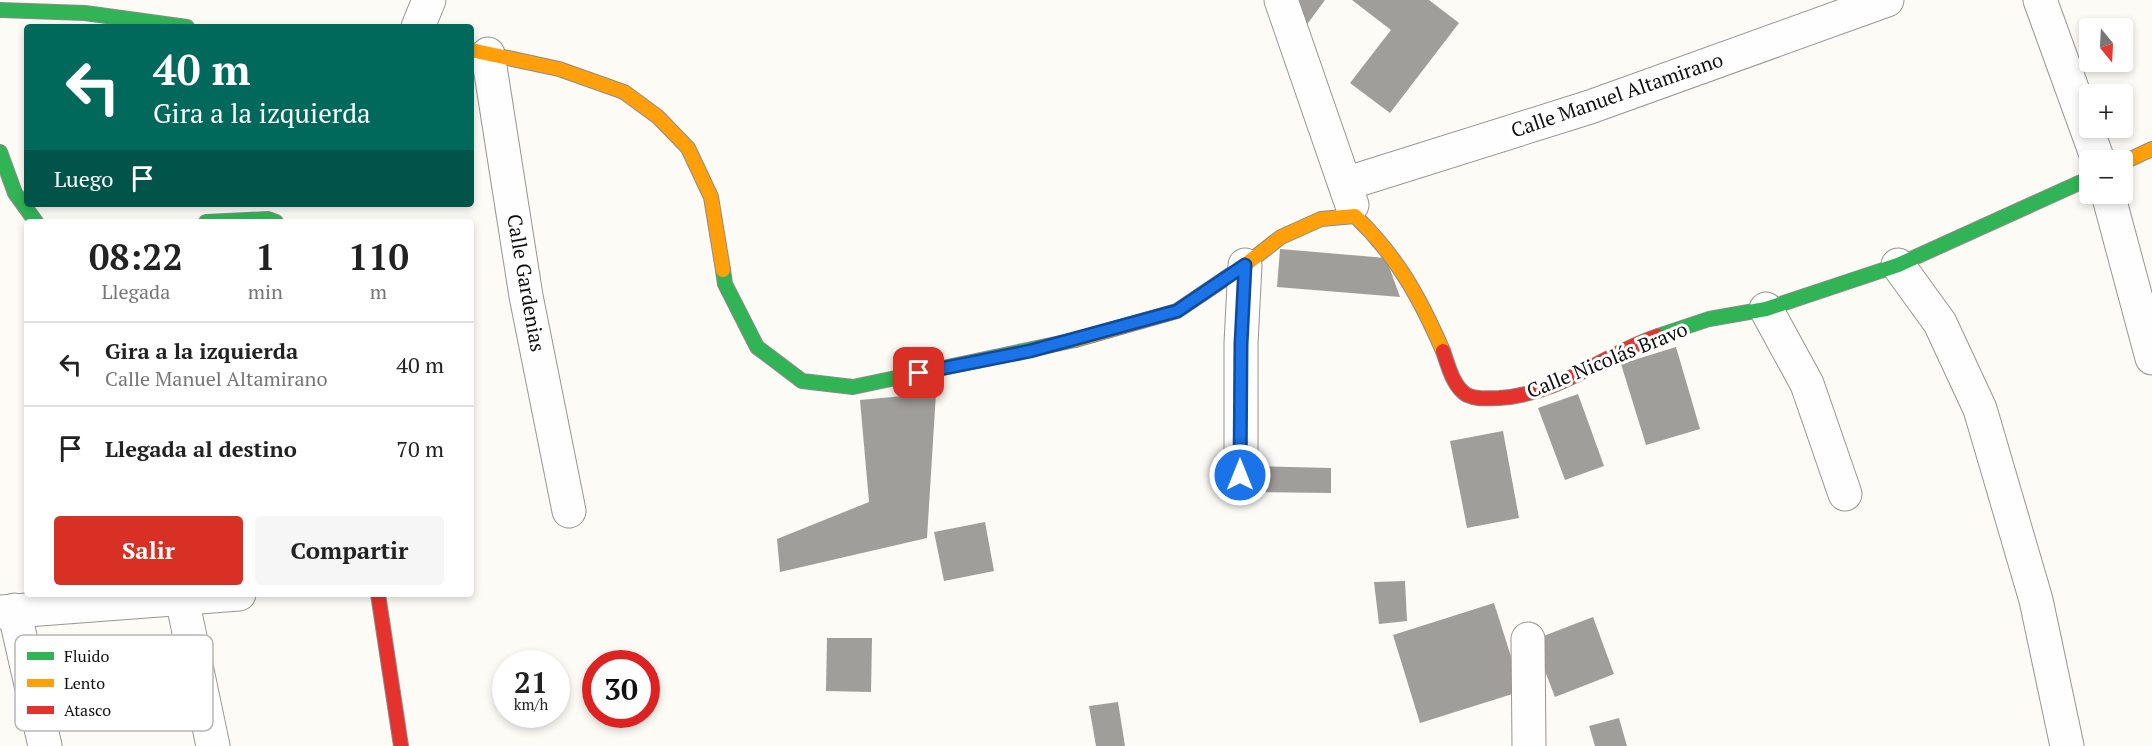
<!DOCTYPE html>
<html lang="es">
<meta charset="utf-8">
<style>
body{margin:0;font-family:"PT Serif",serif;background:#f6f6f6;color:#222;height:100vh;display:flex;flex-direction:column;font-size:22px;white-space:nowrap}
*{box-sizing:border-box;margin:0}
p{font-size:20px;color:#767676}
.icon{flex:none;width:33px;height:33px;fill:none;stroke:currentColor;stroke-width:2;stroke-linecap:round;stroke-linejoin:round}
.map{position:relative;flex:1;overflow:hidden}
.drawer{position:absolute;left:24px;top:219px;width:450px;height:378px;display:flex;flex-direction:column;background:#fff;border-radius:6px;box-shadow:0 3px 9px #0003}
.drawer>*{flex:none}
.banner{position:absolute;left:24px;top:24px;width:450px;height:183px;border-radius:6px;box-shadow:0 3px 9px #0003;background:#00695c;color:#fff;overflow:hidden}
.needle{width:39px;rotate:162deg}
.tools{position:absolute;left:2079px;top:18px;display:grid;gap:12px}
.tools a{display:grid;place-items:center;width:54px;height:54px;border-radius:6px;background:#fff;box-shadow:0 3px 9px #0003;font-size:30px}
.speed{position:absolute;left:492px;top:650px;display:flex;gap:12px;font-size:30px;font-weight:700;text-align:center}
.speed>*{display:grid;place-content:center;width:78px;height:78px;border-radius:50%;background:#fff;box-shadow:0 3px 9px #0003;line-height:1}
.speed small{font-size:15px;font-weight:400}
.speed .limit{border:9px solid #d22;background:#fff;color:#111}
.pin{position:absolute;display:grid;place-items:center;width:51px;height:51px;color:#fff;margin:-26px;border-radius:12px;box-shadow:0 3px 9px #0006}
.me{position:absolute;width:66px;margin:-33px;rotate:0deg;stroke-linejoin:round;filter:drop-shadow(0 0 4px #0008)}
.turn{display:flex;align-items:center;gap:21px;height:126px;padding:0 30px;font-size:27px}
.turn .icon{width:78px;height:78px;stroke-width:2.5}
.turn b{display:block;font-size:42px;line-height:51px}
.then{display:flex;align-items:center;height:57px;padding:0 30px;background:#0003;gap:12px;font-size:22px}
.eta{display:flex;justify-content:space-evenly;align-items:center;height:102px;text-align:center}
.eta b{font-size:36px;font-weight:600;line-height:42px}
.primary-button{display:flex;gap:12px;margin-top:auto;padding:12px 30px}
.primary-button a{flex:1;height:69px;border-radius:6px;background:#d93025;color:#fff;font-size:24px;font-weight:600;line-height:69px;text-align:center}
.primary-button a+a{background:#f6f6f6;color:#222}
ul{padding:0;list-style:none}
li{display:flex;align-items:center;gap:18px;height:84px;padding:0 30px;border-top:2px solid #e0e0e0}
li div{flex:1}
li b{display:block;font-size:22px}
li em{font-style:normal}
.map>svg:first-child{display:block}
.building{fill:#a09e9a}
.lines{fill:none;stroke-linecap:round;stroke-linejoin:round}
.street-casing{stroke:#969693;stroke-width:35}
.fast-casing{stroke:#8d8c8a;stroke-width:16}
.slow-casing{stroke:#8d8c8a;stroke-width:16}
.jam-casing{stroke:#8d8c8a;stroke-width:16}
.street{stroke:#fffefe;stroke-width:33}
.fast{stroke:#30b455;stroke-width:14}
.slow{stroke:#ff9f0a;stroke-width:14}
.jam{stroke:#e5322d;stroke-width:14}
.route-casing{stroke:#114b97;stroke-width:15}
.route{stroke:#1a73e8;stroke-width:10}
.labels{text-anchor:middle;stroke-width:6;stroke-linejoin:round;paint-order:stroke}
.street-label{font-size:20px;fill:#101010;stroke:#fff}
.key{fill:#fff;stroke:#b7b7b7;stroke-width:1.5}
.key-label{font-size:16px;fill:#101010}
</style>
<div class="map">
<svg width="2152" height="746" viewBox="0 0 2152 746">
<rect width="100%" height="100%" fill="#fcfbf5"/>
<!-- building -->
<g class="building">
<path d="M 1294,0 L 1325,0 L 1300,34 Z"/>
<path d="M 1352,0 L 1429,0 L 1459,23 L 1390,113 L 1350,83 L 1391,30 Z"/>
<path d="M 1280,249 L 1386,258 L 1400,297 L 1277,287 Z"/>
<path d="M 1676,347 L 1700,429 L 1646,445 L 1621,364 Z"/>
<path d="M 936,393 L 927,538 L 780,572 L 777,539 L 869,502 L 860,400 Z"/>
<path d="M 1578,394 L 1604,466 L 1565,480 L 1538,408 Z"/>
<path d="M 1503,431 L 1519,518 L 1467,528 L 1450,441 Z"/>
<path d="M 1250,466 L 1331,468 L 1331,493 L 1250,492 Z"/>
<path d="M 985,522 L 994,571 L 944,581 L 934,532 Z"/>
<path d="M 1405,581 L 1407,621 L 1379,624 L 1374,582 Z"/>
<path d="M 1494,603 L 1522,691 L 1420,723 L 1393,635 Z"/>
<path d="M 1593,617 L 1614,674 L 1555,697 L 1533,640 Z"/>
<path d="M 827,638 L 872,638 L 871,692 L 826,691 Z"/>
<path d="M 1118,702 L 1125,746 L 1096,746 L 1089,706 Z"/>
<path d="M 1619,718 L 1627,746 L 1595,746 L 1589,726 Z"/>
</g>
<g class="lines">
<!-- street casing -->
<g class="street-casing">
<g id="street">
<path d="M 1281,0 L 1352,205"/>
<path d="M 2040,0 L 2098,160"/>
<path d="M 418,27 L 429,0"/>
<path d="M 488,54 L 526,296 L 569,511"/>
<path d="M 1345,184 L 1590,107 L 1887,0"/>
<path d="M 2108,194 L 2152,358"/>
<path d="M 1898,265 L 1940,323 L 1980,409 L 2036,600 L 2067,746"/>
<path d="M 1766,309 L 1807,384 L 1845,494"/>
<path d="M 1241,475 L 1241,343 L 1245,265"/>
<path d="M 181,594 L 213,746"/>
<path d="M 14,610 L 45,746"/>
<path d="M 0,612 L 239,594"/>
<path d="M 1528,639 L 1529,746"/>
</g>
</g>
<!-- fast casing -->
<g class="fast-casing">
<g id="fast">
<path d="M 0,10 L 85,13 L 187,27"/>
<path d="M 0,152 L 15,193 L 36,222"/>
<path d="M 206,222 L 268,219 L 276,222"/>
<path d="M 723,270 L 725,284 L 757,347 L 802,381 L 853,387 L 1075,340"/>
<path d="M 1658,336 L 1709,319 L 1766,309 L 1898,265 L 2090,178"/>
</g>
</g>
<!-- slow casing -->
<g class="slow-casing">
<g id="slow">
<path d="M 471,50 L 559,69 L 624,92 L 658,117 L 688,148 L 711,197 L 723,270"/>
<path d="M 2122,163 L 2152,149"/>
<path d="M 1075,340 L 1177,311 L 1245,265 L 1281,237 L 1321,219 L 1355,216 C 1397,256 1420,298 1443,351"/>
</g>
</g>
<!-- jam casing -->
<g class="jam-casing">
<g id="jam">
<path d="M 1443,351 C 1448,365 1453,387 1467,395 C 1478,400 1488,398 1499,398 C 1562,394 1601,355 1658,336"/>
<path d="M 378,594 L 401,746"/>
</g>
</g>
<!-- street -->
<use href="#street" class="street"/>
<!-- fast -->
<use href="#fast" class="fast"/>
<!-- slow -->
<use href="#slow" class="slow"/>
<!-- jam -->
<use href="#jam" class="jam"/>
</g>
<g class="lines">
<!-- route casing -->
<g class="route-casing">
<path id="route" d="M 919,373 L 1030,351 L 1177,311 L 1245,265 L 1241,344 L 1240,475"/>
</g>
<!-- route -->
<use href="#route" class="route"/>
</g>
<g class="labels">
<!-- street labels -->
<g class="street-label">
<text transform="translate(1617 95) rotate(-19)" y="7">Calle Manuel Altamirano</text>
<text transform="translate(526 283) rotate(80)" y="7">Calle Gardenias</text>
<text transform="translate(1607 360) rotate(-22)" y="7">Calle Nicolás Bravo</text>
</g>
</g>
<!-- legend -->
<rect x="15" y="635" width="198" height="96" rx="9" class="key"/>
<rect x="27" y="652" width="27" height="8" fill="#30b455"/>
<rect x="27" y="679" width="27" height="8" fill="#ff9f0a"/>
<rect x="27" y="706" width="27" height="8" fill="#e5322d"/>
<g class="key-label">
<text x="64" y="662">Fluido</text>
<text x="64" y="689">Lento</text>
<text x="64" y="716">Atasco</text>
</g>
</svg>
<div class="tools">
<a><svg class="needle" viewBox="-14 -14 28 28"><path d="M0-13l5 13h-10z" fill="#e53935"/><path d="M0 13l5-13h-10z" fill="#767676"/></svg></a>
<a>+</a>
<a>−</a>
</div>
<div class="speed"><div>21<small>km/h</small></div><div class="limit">30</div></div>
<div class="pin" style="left:919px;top:373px;background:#d93025"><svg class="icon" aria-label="arrive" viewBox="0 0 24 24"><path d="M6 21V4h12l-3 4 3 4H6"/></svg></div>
<svg class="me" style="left:1240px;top:475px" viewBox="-20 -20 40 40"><circle r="17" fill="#1a73e8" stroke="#fff" stroke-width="3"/><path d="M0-11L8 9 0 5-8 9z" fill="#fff"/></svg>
<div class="banner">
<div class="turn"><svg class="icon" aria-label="left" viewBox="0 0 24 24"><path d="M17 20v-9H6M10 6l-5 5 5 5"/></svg><div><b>40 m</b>Gira a la izquierda</div></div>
<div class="then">Luego<svg class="icon" aria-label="arrive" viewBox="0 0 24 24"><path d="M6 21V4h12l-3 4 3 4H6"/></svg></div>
</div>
<section class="drawer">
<div class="eta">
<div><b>08:22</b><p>Llegada</p></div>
<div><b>1</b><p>min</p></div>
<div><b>110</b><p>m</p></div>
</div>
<ul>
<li><svg class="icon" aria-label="left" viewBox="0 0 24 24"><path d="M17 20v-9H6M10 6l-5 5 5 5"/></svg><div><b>Gira a la izquierda</b><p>Calle Manuel Altamirano</p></div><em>40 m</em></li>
<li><svg class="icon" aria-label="arrive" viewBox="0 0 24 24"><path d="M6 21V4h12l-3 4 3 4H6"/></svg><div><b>Llegada al destino</b></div><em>70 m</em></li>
</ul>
<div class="primary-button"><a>Salir</a><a>Compartir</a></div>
</section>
</div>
